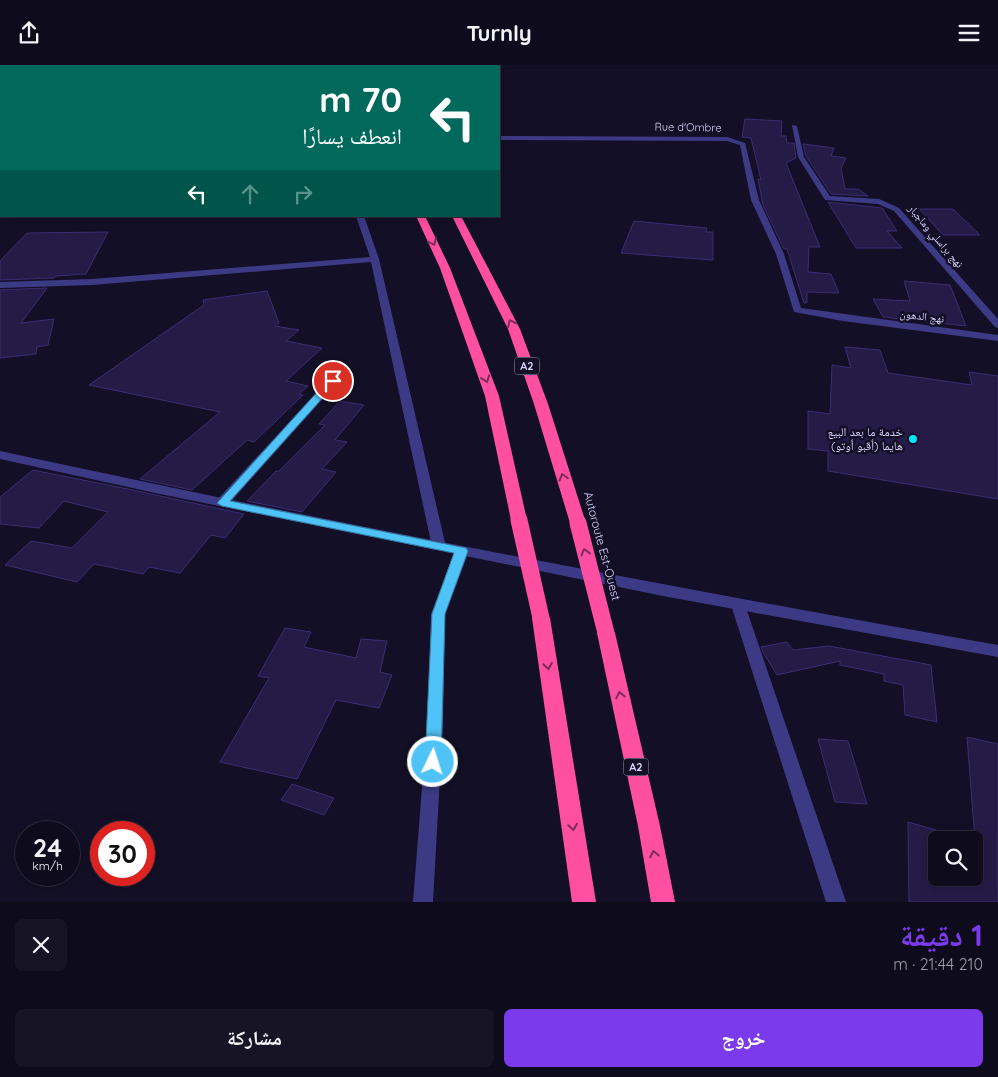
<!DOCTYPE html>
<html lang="ar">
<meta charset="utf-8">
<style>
body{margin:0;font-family:Quicksand,"Noto Naskh Arabic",sans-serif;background:#171425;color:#f1f3f6;direction:rtl;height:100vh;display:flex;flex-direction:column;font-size:19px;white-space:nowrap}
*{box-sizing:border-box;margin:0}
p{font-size:16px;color:#9b9ba3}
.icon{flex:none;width:28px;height:28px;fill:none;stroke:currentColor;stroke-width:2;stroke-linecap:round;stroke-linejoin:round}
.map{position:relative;height:837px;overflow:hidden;direction:ltr}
.details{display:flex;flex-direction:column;background:#0e0b1c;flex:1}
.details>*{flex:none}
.banner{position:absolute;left:0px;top:0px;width:500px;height:152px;box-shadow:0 2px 12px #0003,0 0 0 1px #2e2b3b;direction:rtl;background:#00695c;color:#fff;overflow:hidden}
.buttons{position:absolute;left:928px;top:766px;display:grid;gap:10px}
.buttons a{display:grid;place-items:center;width:55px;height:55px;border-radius:8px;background:#0e0b1c;box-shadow:0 2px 12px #0003,0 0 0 1px #2e2b3b;font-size:25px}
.speed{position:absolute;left:15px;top:756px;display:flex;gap:10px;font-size:25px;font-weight:700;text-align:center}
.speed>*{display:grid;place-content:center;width:65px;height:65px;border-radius:50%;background:#0e0b1c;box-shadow:0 2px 12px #0003,0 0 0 1px #2e2b3b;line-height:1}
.speed small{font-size:12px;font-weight:400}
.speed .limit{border:8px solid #d22;background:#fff;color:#111}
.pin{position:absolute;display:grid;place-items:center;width:42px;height:42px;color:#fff;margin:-21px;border:2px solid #fff;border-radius:50%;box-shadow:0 1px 5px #0007}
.me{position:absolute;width:55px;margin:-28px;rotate:4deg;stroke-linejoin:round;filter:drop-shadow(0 0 4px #0008)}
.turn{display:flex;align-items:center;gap:18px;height:105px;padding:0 15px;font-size:22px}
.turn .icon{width:65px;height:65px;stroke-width:2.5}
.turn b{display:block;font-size:35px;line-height:42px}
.lanes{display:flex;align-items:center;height:48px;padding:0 15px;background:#0003;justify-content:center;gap:25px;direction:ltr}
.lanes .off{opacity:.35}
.round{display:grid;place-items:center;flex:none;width:52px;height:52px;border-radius:8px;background:#171425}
.overview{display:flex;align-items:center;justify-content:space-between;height:85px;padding:0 15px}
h1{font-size:30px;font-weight:700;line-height:38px;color:#7c3aed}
.action{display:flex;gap:10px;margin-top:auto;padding:10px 15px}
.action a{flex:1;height:58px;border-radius:8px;background:#7c3aed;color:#fff;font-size:20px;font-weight:700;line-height:58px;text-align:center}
.action a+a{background:#171425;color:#f1f3f6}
header{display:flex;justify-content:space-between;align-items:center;height:65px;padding:0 15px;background:#0e0b1c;font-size:22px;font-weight:700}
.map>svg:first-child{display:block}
.building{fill:#241b47;stroke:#3b2d73}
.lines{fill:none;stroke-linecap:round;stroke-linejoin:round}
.minor{fill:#3d3a85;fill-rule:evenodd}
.tertiary{fill:#3d3a85;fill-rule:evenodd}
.secondary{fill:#6f6bff;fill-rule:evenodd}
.motorway{fill:#ff4fa3;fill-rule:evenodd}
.motorway-bridge{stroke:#ff4fa3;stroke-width:17}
.oneway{stroke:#7d2c5e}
.route{fill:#4fc3f7;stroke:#337fa1}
.poi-dot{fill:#00e5ff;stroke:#130f26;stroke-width:2}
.labels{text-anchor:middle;stroke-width:5;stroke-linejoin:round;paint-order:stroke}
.far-street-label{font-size:11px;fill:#d9d4ff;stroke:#130f26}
.shield{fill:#130f26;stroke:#9e99be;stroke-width:1}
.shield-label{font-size:11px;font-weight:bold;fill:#d9d4ff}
.poi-label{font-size:12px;fill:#d9d4ff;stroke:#130f26;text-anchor:end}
.street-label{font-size:12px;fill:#d9d4ff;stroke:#130f26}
</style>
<header><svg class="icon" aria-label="menu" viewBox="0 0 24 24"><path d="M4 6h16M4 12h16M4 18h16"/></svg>Turnly<svg class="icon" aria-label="share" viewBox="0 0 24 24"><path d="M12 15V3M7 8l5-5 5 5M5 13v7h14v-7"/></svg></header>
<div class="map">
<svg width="998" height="837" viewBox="0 0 998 837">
<rect width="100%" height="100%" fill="#130f26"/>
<!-- building -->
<g class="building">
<path d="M 745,54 L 782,56 L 781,71 L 786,71 L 787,78 L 794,78 L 796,93 L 786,98 L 820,182 L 809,182 L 808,207 L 831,209 L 839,228 L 807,227 L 807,238 L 804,238 L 787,184 L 784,184 L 763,140 L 758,114 L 761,115 L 751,73 L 742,72 Z"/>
<path d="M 803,79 L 834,83 L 831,91 L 846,93 L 841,103 L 845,124 L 858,124 L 868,131 L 831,129 L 806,91 Z"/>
<path d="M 828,137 L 882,143 L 897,166 L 887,166 L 902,183 L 856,183 Z"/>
<path d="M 919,144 L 953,144 L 980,170 L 943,170 Z"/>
<path d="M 634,156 L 707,163 L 706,167 L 713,167 L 713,195 L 621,188 Z"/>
<path d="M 108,167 L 86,209 L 56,211 L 54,213 L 0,215 L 0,196 L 27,168 Z"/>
<path d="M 904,216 L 950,220 L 966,261 L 883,252 L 873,234 L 910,236 Z"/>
<path d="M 47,223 L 21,258 L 54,254 L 48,280 L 37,282 L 36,289 L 0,293 L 0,225 Z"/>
<path d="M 267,226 L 279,258 L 275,261 L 299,265 L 286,276 L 322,283 L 286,316 L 308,321 L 299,329 L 303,330 L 254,377 L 247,375 L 192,425 L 140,414 L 220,347 L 89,320 L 204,240 L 203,235 Z"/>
<path d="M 845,282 L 880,285 L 888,308 L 972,320 L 969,307 L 998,311 L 998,434 L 828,406 L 828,386 L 808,384 L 808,346 L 830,349 L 832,300 L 851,303 Z"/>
<path d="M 340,336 L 364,340 L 335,375 L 347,377 L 322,404 L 336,407 L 302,447 L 247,436 L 276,406 L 279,406 L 325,360 L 319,359 Z"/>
<path d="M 33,405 L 128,424 L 244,449 L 225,473 L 211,470 L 180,508 L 149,502 L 143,509 L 94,499 L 77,517 L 5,500 L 31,476 L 72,483 L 108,447 L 64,436 L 39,463 L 0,459 L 0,432 Z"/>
<path d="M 285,563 L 311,567 L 304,582 L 356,593 L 361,574 L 387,576 L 380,607 L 392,610 L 379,643 L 336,635 L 297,714 L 220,697 L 269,613 L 258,611 Z"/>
<path d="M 787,577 L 793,585 L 829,581 L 931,600 L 937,657 L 905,650 L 903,620 L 884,616 L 884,609 L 840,600 L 840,596 L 777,610 L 764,589 L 761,582 Z"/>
<path d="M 967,672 L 998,679 L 998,837 L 909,837 L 908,757 L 936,765 L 936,812 L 974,812 L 975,776 Z"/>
<path d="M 818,674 L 848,676 L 867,739 L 835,737 Z"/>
<path d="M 292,719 L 334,733 L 324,750 L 281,735 Z"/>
</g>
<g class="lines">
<!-- minor -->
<g class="minor">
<path d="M 792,60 L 797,61 L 804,92 L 830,131 L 879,134 L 899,143 L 998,254 L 998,263 L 995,262 L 894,146 L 878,139 L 825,135 L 798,92 Z"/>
<path d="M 499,71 L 727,72 L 745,78 L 759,135 L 784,189 L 801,243 L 998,270 L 998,276 L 843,256 L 794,247 L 776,189 L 751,135 L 740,80 L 727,76 L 499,75 Z"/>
<rect x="0" y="116" width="1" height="4"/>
<path d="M 356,151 L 364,151 L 379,194 L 446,482 L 444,485 L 434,485 L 432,482 L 371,197 L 92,220 L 0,223 L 0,217 L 92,214 L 370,192 Z"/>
<path d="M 333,313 L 337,314 L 338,316 L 337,318 L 227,441 L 217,441 L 216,438 L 217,435 L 329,314 Z"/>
<path d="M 462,482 L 467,483 L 469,486 L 445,549 L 443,658 L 433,837 L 413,837 L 427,658 L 431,549 L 455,486 L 457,483 Z"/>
<path d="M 738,535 L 743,536 L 745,540 L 846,837 L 826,837 L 731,540 L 733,536 Z"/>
</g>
<!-- tertiary -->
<path class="tertiary" d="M 0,386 C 331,458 664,521 998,580 L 998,592 L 663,531 L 160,429 L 0,394 Z"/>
<!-- secondary -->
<path class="secondary" d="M 1,38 L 1,42 L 0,43 L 0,39 Z"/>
<!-- motorway -->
<g class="motorway">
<path d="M 247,0 L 260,0 L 261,1 L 248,1 Z"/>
<path d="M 303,0 L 309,0 L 310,1 L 304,1 Z"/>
<path d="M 330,0 L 336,0 L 337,1 L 331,1 Z"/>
<path d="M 349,0 L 355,0 L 356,1 L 350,1 Z"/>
<path d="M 416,151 L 425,151 L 450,203 L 499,331 L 527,455 L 525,458 L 513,458 L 511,455 L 485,331 L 440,203 Z"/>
<path d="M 452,151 L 461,151 L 520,264 L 548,339 L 586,458 L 584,461 L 572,461 L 570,458 L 534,339 L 508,264 Z"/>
<path d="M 541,547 L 547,549 L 550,553 L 596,837 L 572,837 L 532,553 L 535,549 Z"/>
<path d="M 606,561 L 612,563 L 615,568 L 660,761 L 675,837 L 651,837 L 638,761 L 597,568 L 600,563 Z"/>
</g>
<!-- motorway-bridge -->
<g class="motorway-bridge">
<path d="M 519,455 L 541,553"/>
<path d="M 578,458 L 606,568"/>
</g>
</g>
<!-- one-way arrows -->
<defs><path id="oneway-chevron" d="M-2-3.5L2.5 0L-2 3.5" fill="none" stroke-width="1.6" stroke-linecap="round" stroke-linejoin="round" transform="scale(1.25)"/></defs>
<g class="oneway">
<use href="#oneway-chevron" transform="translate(433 177) rotate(64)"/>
<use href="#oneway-chevron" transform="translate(511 258) rotate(-115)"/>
<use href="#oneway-chevron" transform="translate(486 314) rotate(70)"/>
<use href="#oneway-chevron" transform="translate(563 412) rotate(-107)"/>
<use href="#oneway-chevron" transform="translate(585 487) rotate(-104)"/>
<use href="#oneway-chevron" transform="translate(548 601) rotate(81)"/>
<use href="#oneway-chevron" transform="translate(620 630) rotate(-103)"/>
<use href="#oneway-chevron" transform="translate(573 762) rotate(81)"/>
<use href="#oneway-chevron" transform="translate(654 789) rotate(-101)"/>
</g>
<!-- route -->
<path class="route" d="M 333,313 L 336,314 L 336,318 L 230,436 L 466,483 L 468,486 L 445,549 L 441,697 L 438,701 L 433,703 L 427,701 L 425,697 L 432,549 L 454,488 L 222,441 L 217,438 L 329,314 Z"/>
<!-- markers -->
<circle class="poi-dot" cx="913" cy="374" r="5"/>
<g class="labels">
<!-- far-street labels -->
<g class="far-street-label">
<text transform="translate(688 62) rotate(1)" y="4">Rue d'Ombre</text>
<text transform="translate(936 171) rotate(50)" y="4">نهج براسلي وماجبار</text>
<text transform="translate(922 251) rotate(7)" y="4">نهج الدهون</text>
</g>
<!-- shield labels -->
<g class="shield">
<rect x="514.5" y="292.5" width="25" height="17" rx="4"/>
<rect x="623.5" y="693.5" width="25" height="17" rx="4"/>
</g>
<g class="shield-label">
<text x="527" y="305">A2</text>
<text x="636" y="706">A2</text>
</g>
<!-- poi labels -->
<g class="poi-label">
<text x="903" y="371">خدمة ما بعد البيع<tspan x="903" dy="14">هايما (أقبو أوتو)</tspan></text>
</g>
<!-- street labels -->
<g class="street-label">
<text transform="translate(602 481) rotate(75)" y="4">Autoroute Est-Ouest</text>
</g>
</g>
</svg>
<div class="buttons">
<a><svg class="icon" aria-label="search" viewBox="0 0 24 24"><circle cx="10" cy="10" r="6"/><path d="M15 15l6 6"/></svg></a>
</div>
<div class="speed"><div>24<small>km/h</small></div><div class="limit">30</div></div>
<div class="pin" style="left:333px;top:316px;background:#d93025"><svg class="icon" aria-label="arrive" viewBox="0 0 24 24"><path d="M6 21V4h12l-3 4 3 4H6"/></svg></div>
<svg class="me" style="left:433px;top:697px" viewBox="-20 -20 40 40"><circle r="17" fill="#4fc3f7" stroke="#fff" stroke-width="3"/><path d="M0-11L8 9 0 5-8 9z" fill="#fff"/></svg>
<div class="banner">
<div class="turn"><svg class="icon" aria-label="left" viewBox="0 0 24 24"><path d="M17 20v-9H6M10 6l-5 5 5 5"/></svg><div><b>70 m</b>انعطف يسارًا</div></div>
<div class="lanes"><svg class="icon" aria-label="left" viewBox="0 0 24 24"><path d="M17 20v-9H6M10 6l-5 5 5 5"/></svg><svg class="icon off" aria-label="ahead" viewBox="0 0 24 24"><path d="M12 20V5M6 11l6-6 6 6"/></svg><svg class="icon off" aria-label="right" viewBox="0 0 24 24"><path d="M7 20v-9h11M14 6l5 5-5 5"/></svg></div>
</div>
</div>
<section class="details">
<div class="overview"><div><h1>1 دقيقة</h1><p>210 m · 21:44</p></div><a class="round"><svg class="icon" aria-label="close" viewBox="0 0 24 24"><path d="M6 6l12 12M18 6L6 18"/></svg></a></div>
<div class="action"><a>خروج</a><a>مشاركة</a></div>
</section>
